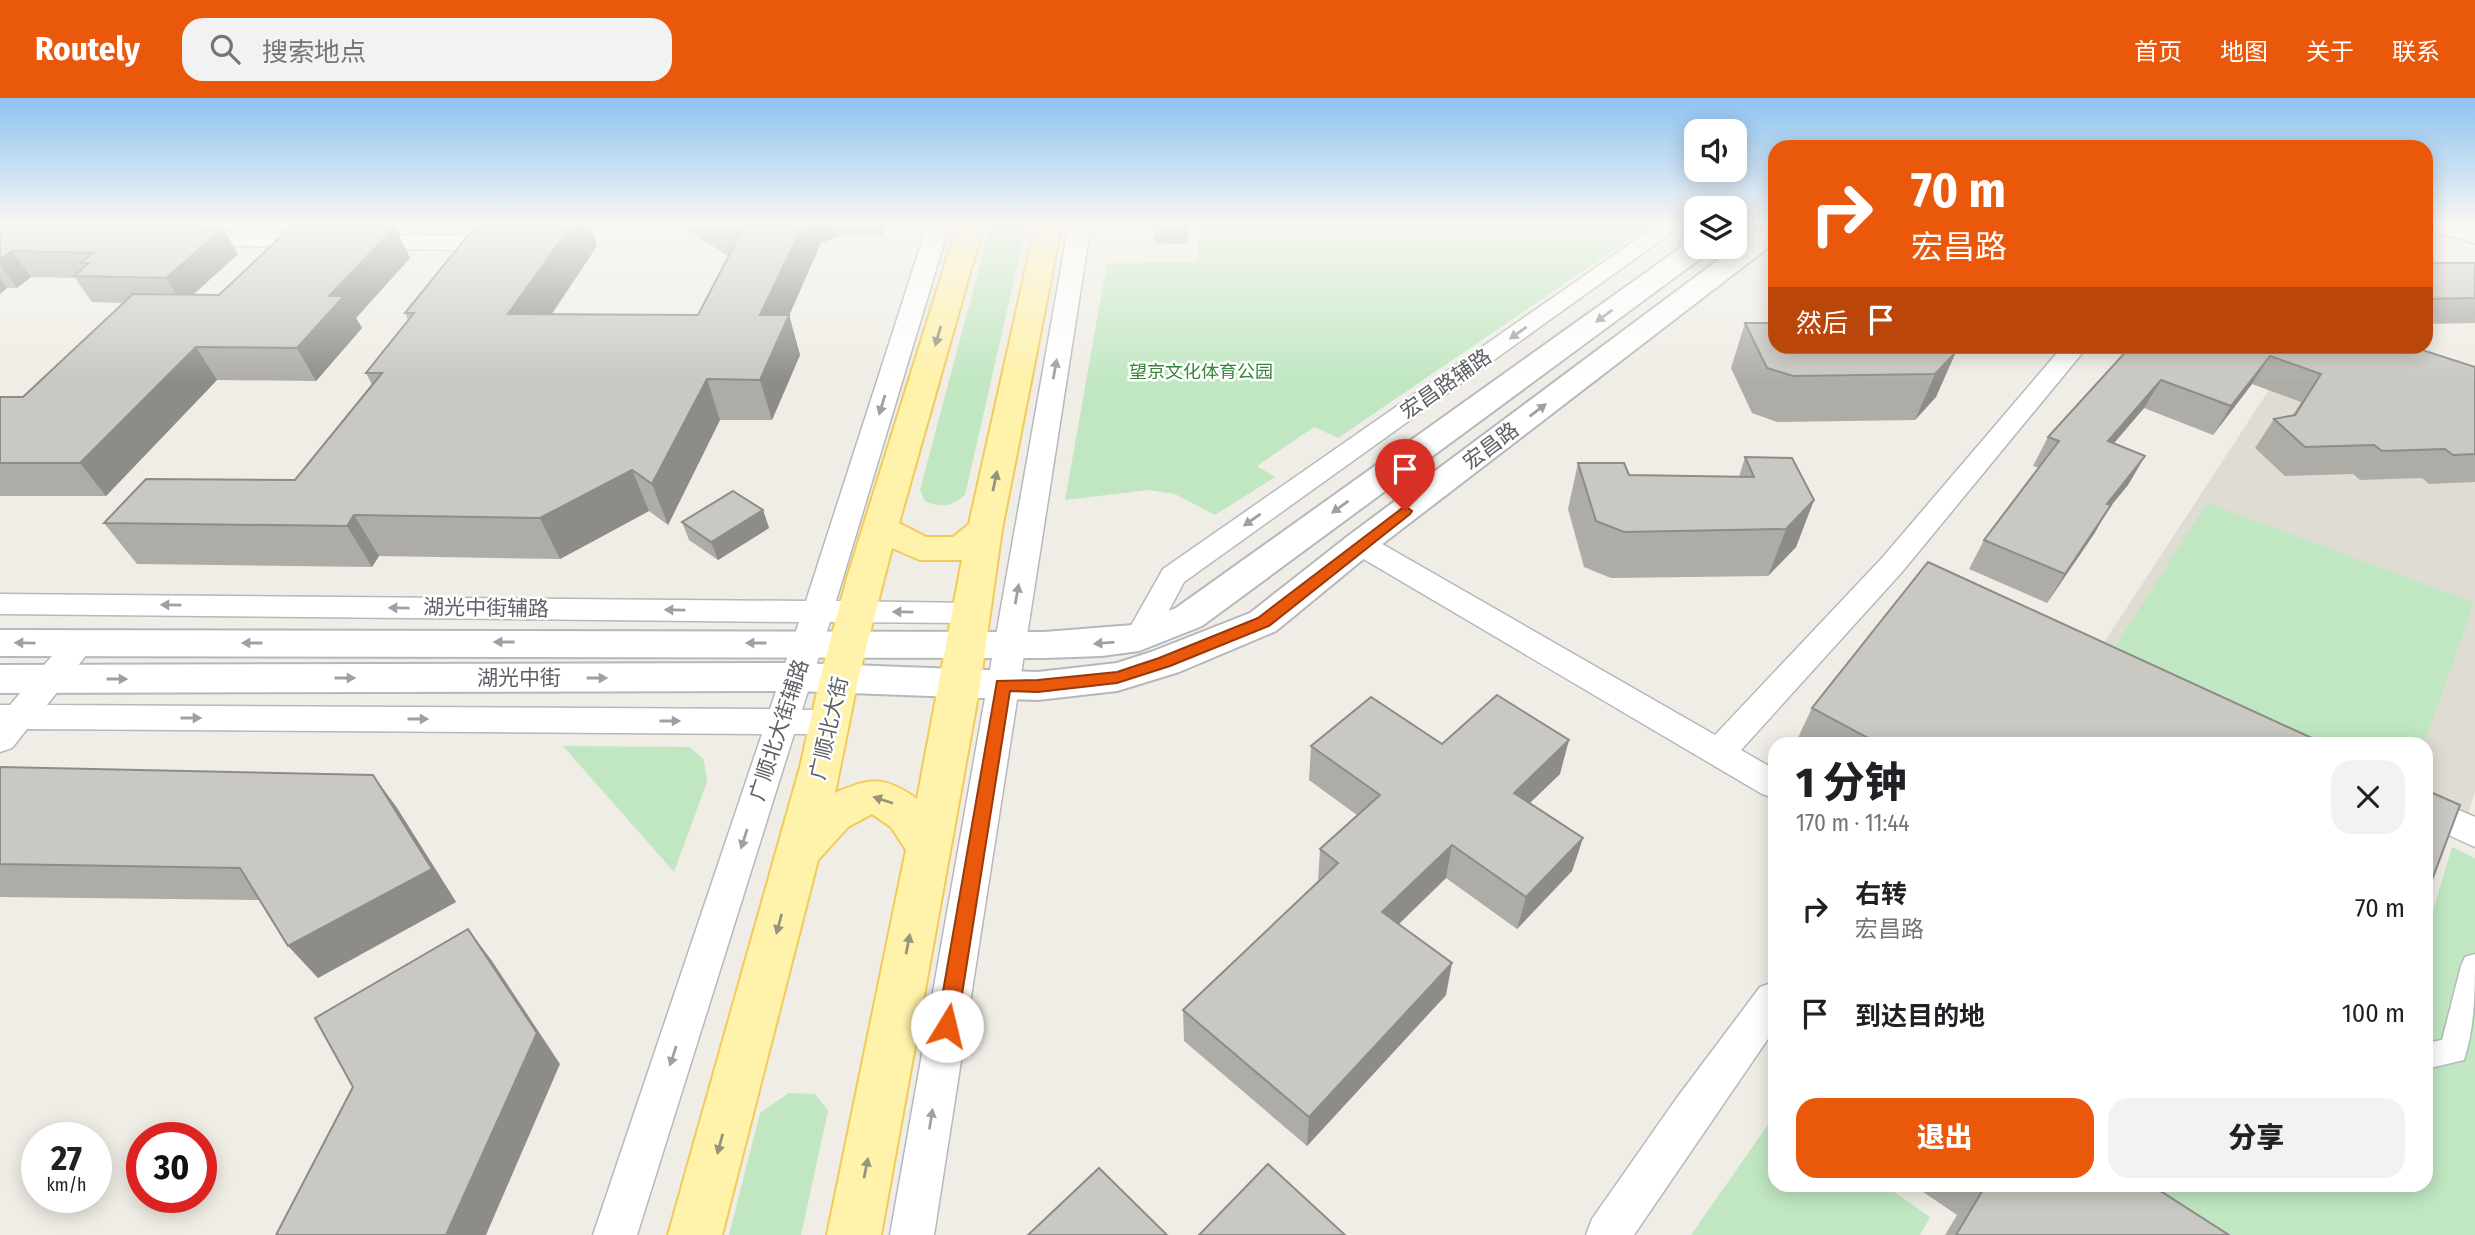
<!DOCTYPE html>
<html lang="zh">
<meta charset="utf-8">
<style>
body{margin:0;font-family:"Fira Sans Condensed","Noto Sans SC",sans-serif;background:#f2f2f2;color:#202124;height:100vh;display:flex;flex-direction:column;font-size:26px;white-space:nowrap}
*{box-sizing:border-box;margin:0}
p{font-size:23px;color:#757577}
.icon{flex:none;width:38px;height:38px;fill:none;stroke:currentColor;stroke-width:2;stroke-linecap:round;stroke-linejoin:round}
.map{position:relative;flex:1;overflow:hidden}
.side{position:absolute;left:1768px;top:639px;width:665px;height:455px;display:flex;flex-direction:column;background:#fff;border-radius:21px;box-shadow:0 4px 18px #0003}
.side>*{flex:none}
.hud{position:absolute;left:1768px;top:42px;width:665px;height:214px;border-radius:21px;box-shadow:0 4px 18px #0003;background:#ea580c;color:#fff;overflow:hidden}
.buttons{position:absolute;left:1684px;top:21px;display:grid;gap:14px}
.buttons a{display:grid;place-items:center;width:63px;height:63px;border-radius:14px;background:#fff;box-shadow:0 4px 18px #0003;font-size:35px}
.speed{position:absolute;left:21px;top:1024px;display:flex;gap:14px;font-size:35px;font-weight:700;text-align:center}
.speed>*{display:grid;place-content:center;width:91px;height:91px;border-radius:50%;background:#fff;box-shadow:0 4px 18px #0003;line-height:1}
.speed small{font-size:18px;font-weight:400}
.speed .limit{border:10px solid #d22;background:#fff;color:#111}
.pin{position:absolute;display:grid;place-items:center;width:60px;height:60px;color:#fff;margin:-72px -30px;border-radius:50% 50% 50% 0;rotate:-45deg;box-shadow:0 0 7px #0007}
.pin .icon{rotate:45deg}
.me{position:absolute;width:77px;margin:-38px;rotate:9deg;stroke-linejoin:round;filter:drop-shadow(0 0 5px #0008)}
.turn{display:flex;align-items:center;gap:24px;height:147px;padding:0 28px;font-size:32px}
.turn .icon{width:91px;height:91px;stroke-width:2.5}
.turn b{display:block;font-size:49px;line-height:60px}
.then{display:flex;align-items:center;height:66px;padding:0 28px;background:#0003;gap:14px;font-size:26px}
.round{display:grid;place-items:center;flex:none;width:74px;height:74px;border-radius:21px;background:#f2f2f2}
.head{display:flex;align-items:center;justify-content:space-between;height:119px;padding:0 28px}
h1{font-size:42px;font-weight:800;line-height:52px}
.action{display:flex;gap:14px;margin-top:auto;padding:14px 28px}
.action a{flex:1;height:80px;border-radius:21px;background:#ea580c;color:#fff;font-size:28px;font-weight:800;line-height:80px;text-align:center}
.action a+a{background:#f2f2f2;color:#202124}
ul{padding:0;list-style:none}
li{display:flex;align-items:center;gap:21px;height:105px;padding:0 28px}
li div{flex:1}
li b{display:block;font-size:26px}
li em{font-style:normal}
header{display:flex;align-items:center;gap:42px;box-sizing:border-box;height:98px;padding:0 35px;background:#ea580c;color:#fff}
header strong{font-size:33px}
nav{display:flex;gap:38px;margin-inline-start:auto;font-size:24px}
.search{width:490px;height:63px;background:#f2f2f2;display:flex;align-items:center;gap:18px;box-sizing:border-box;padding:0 24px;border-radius:21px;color:#757577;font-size:26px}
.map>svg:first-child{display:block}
.education{fill:#dfdcd3}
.green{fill:#c1e7c2}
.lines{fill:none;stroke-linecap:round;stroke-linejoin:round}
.pedestrian-casing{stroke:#b5b8bc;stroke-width:3}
.minor-casing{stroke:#b5b8bc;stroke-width:3}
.secondary-casing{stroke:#b4b8bd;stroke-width:4}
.primary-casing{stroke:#f3ca5a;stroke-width:4}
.pedestrian{fill:#fff;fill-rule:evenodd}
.minor{fill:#fff;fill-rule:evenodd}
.secondary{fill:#fff;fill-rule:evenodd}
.primary{fill:#fff2aa;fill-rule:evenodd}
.wall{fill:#aeaca7}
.shaded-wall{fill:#8d8c88}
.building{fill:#cac8c2;stroke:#8d8c88;stroke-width:2}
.oneway{fill:#9ea0a3}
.oneway2{fill:#96947e}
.route{fill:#ea580c;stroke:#983908;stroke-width:2}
.labels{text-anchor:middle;stroke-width:5;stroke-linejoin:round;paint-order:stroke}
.far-park-label{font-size:18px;fill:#348639;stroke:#fff}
.street-label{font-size:21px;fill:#5d6166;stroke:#fff}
</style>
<header>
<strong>Routely</strong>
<div class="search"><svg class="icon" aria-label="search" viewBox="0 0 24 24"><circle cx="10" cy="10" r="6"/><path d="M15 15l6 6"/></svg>搜索地点</div>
<nav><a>首页</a><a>地图</a><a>关于</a><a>联系</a></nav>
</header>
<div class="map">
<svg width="2475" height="1137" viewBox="0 0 2475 1137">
<rect width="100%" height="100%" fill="#efede5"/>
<!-- education -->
<path class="education" d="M 2297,249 L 2475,302 L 2475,694 L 2468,716 L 2426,697 L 2426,646 L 2313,646 L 2101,549 Z"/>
<!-- green -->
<g class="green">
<path d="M 991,125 L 1027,125 L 965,397 C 951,409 941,410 925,403 L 920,392 Z"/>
<path d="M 1200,125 L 1642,125 L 1649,128 L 1338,340 L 1314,329 L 1257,368 L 1275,379 L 1215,417 L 1175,396 L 1149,392 L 1065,402 L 1107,165 L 1197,164 Z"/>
<path d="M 2207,405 L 2474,505 L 2424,646 L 2322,646 L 2113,552 Z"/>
<path d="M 563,648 L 690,649 L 704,662 L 707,684 L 674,774 Z"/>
<path d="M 2452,749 L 2475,760 L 2475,1137 L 2178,1137 L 2142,1113 L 2153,1087 L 2426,1087 L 2426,836 Z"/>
<path d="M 789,995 L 815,996 L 828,1013 L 801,1137 L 729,1137 L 760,1015 Z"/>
<path d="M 1774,1018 L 1774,1087 L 1884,1087 L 1930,1119 L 1920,1137 L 1691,1137 Z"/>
</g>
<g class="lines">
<!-- pedestrian casing -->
<g class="pedestrian-casing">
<path id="pedestrian" d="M 2475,856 C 2475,892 2475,929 2464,962 L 2426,971 L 2426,945 L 2442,942 L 2461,868 L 2465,859 Z"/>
</g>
<!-- minor casing -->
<g class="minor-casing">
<g id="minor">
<path d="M 472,125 L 495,125 L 474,150 L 466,152 L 187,147 L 179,145 L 176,140 L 179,135 L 187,133 L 460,138 Z"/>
<path d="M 928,125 L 950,125 L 836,503 L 971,505 L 982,508 L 986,515 L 982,522 L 971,525 L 830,524 L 802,612 L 831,612 L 843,615 L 847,624 L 843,633 L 831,636 L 794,636 L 637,1137 L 593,1137 L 762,636 L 27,631 L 12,650 L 0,654 L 0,607 L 10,607 L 69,538 L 80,535 L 91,538 L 95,546 L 47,607 L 770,611 L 799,524 L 0,516 L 0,496 L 806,503 Z"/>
<path d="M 1069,125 L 1091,125 L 934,1137 L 890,1137 Z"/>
<path d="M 1660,125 L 1685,125 L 1184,484 L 1150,548 L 1139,551 L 1128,548 L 1124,540 L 1163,471 Z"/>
<path d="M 2063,248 L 2088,248 L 1902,474 L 1741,652 L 1774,671 L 1774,700 L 1762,696 L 1350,453 L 1346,446 L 1350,439 L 1360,437 L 1370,439 L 1715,637 L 1882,460 Z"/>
<path d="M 2426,698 L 2475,719 L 2475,749 L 2426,727 Z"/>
<path d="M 1774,884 L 1774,932 L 1634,1137 L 1586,1137 L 1592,1121 L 1676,1001 L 1760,889 Z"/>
</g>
</g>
<!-- secondary casing -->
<g class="secondary-casing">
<g id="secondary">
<path d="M 1774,125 L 1774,145 L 1372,454 L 1276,533 L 1179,574 L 1117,593 L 1038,602 L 796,593 L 0,595 L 0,567 L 796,565 L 1038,574 L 1117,565 L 1151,554 L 1250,515 L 1348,438 L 1765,127 Z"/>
<path d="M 2426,125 L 2462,125 L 2475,129 L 2475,145 L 2426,131 Z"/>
<path d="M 1696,142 L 1696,149 L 1712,149 L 1708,155 L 1202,528 L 1139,553 L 1102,558 L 1044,560 L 0,558 L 0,532 L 1044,534 L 1133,527 L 1176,510 L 1690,143 Z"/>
</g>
</g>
<!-- primary casing -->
<g class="primary-casing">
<path id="primary" d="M 958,125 L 984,125 L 899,425 L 926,439 L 953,439 L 969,426 L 1036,125 L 1062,125 L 1002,431 L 980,587 L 881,1137 L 827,1137 L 906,752 L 891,729 L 872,716 L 848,729 L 818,762 L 722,1137 L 668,1137 L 800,669 L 820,581 L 847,480 ZM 892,450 L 920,462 L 962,462 L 917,701 C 883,677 871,680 835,695 L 858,581 Z"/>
</g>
<!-- pedestrian -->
<use href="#pedestrian" class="pedestrian"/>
<!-- minor -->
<use href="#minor" class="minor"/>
<!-- secondary -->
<use href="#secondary" class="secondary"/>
<!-- primary -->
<use href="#primary" class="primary"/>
</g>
<!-- wall -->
<g class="wall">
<path d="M 0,125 L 43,125 L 41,127 L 238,156 L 193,196 L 219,197 L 395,129 L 410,160 L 356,220 L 362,230 L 316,283 L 217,282 L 106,398 L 0,398 L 0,299 L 23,299 L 124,205 L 92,204 L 75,180 L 31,179 L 17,190 L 7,190 L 0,196 Z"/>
<path d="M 478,125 L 589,125 L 597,148 L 552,216 L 698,217 L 728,158 L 688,132 L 686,125 L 887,125 L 882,138 L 838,138 L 821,145 L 789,217 L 800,257 L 772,322 L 720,322 L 668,427 L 649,413 L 560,461 L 379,458 L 372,469 L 137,466 L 104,425 L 295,382 L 372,287 L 366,275 L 408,222 L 405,215 Z"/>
<path d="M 1154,125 L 1188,125 L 1187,146 L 1154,145 Z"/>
<path d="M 2426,165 L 2475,165 L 2475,225 L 2426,226 Z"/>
<path d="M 1745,225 L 1774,248 L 1952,248 L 1936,299 L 1915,322 L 1777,324 L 1752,315 L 1731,270 Z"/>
<path d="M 2131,248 L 2329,250 L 2330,248 L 2410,248 L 2475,269 L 2475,384 L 2429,386 L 2422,380 L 2360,382 L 2353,376 L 2285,378 L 2255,350 L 2274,321 L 2293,317 L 2301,304 L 2252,286 L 2213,337 L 2144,310 L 2114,345 L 2145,358 L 2128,387 L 2109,410 L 2094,436 L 2047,505 L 1969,471 L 1984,442 L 2039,370 L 2033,368 L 2048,339 Z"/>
<path d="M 1745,359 L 1814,402 L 1796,449 L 1768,478 L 1611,480 L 1584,469 L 1568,411 L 1578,365 L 1629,377 L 1739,379 Z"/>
<path d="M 763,412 L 769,430 L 718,462 L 689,442 L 682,424 Z"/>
<path d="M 1812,610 L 2325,646 L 1799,646 L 1796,644 Z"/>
<path d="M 1442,646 L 1560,676 L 1529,705 L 1583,740 L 1572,773 L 1517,831 L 1446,780 L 1399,826 L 1446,897 L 1307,1048 L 1184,943 L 1183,912 L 1318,784 L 1320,751 L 1357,717 L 1309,682 L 1311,648 Z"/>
<path d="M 0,669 L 373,677 L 397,710 L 456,804 L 318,880 L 260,802 L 0,799 Z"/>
<path d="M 1913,1087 L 2151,1087 L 2229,1137 L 1945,1137 L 1957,1117 Z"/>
</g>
<!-- shaded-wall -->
<g class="shaded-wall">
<path d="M 573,125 L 589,125 L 597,148 L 525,255 L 508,216 Z"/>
<path d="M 804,125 L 835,125 L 838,138 L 821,145 L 781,236 L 789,217 L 800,257 L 772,322 L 760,282 L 760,217 Z"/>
<path d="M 879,125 L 887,125 L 882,138 Z"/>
<path d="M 1187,125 L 1188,125 L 1187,146 L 1186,129 Z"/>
<path d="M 395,129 L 410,160 L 356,220 L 362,230 L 316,283 L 297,250 L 329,198 Z"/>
<path d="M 223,130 L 238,156 L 183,206 L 166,180 Z"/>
<path d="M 12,153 L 31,179 L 17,190 L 0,167 L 0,162 Z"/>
<path d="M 0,180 L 7,190 L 0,196 Z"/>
<path d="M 196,249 L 217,282 L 106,398 L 80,365 Z"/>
<path d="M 1956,254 L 1936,299 L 1915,322 L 1935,276 Z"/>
<path d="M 2270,258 L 2252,286 L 2213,337 L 2231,308 Z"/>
<path d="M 707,281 L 720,322 L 668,427 L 652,386 Z"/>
<path d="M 2161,282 L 2144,310 L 2091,372 L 2108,343 Z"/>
<path d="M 2145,358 L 2128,387 L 2109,410 L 2094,436 L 2047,505 L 2107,406 Z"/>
<path d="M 632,372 L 649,413 L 560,461 L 540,420 Z"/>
<path d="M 1814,402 L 1796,449 L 1768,478 L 1786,431 Z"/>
<path d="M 763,412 L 769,430 L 718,462 L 711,444 Z"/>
<path d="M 354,417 L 379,458 L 372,469 L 347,428 Z"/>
<path d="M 1569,642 L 1560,676 L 1506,728 L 1514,695 Z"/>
<path d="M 373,677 L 397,710 L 456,804 L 318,880 L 288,848 Z"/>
<path d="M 1583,740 L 1572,773 L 1517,831 L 1526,799 Z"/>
<path d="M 1452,747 L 1446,780 L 1378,846 L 1382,814 Z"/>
<path d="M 468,831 L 492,863 L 560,966 L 486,1137 L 446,1137 Z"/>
<path d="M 1452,865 L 1446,897 L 1307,1048 L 1309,1019 Z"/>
</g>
<!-- building -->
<g class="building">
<path d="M 478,125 L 573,125 L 508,216 L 698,217 L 740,136 L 724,125 L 804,125 L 760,217 L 789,217 L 760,282 L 707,281 L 652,386 L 632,372 L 540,420 L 354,417 L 347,428 L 104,425 L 146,381 L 295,382 L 382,275 L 366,275 L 414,215 L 405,215 Z"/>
<path d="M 1154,125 L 1187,125 L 1186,129 L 1154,129 Z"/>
<path d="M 0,126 L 223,130 L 166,180 L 74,178 L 89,165 L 80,165 L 93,155 L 12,153 L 0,162 Z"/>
<path d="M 292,128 L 395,129 L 329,198 L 344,198 L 297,250 L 196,249 L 80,365 L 0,365 L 0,299 L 23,299 L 133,196 L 219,197 Z"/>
<path d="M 2426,165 L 2475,165 L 2475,200 L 2426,201 Z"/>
<path d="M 1745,225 L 1774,225 L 1774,248 L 1952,248 L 1956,254 L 1935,276 L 1793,278 L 1767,270 Z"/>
<path d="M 2131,248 L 2326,248 L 2331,250 L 2332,248 L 2410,248 L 2475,269 L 2475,356 L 2453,357 L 2445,351 L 2382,353 L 2374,347 L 2305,349 L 2274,321 L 2295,317 L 2321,276 L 2270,258 L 2231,308 L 2161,282 L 2108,343 L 2145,358 L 2107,406 L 2111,407 L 2065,476 L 1984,442 L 2059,343 L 2048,339 Z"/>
<path d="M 1745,359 L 1792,360 L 1814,402 L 1786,431 L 1624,434 L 1596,423 L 1578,365 L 1624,365 L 1629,377 L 1754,379 Z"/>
<path d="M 733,393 L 763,412 L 711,444 L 682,424 Z"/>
<path d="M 1928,464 L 2325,646 L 1879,646 L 1812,610 Z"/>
<path d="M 1497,597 L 1569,642 L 1514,695 L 1583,740 L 1526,799 L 1452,747 L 1382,814 L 1452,865 L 1309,1019 L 1183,912 L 1338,765 L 1320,751 L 1380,697 L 1311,648 L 1371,599 L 1442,646 Z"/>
<path d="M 0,669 L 373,677 L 432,771 L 288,848 L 240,770 L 0,766 Z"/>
<path d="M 2426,692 L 2460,707 L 2426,798 Z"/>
<path d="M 468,831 L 537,935 L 446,1137 L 276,1137 L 353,989 L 315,920 Z"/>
<path d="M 1268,1066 L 1345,1137 L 1199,1137 Z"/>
<path d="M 1099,1070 L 1167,1137 L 1028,1137 Z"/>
<path d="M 1979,1087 L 2151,1087 L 2229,1137 L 1956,1137 L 1984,1090 Z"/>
</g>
<!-- one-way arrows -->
<defs><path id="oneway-solid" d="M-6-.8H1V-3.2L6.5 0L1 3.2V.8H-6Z" transform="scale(1.75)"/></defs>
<g class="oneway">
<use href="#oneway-solid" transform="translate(1604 218) rotate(144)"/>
<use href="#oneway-solid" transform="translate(1518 235) rotate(145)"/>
<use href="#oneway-solid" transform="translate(1055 271) rotate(-80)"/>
<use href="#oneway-solid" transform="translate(882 307) rotate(107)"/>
<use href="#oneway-solid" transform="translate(1538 312) rotate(-37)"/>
<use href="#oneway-solid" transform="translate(1340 409) rotate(144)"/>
<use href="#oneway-solid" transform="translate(1252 422) rotate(145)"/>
<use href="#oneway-solid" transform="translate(1017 496) rotate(-80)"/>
<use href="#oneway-solid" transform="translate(171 507) rotate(-179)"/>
<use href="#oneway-solid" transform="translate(399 510) rotate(-179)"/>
<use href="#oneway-solid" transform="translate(675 512) rotate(-179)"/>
<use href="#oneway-solid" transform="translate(903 514) rotate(-179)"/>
<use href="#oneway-solid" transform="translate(504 544) rotate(-180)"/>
<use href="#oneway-solid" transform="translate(25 545) rotate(-179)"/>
<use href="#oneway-solid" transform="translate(252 545) rotate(180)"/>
<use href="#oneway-solid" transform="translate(756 545) rotate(-180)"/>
<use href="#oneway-solid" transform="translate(1104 545) rotate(175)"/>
<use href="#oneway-solid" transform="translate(345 580)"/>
<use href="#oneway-solid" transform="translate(597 580)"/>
<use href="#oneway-solid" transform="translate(117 581)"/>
<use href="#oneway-solid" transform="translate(191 620)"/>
<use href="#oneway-solid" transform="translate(418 621)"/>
<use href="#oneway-solid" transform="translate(670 623)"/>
<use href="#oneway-solid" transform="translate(744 741) rotate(108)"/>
<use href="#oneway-solid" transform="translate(673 958) rotate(108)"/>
<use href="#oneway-solid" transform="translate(931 1021) rotate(-81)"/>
</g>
<g class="oneway2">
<use href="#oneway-solid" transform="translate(938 238) rotate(106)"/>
<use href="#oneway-solid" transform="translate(995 383) rotate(-78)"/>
<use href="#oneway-solid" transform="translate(883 702) rotate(-162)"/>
<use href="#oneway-solid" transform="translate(779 826) rotate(105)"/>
<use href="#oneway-solid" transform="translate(908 846) rotate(-79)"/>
<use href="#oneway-solid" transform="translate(720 1046) rotate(105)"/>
<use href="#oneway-solid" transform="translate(866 1070) rotate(-79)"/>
</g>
<!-- sky -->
<linearGradient id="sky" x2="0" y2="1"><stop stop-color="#8dc2f1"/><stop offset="0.44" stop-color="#f8f7f3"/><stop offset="1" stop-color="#f8f7f3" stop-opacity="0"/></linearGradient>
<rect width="2475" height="284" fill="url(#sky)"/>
<!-- route -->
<path class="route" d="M 1405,408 L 1412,413 L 1410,416 L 1269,528 L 1170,568 L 1117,585 L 1038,594 L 1010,593 L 957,928 L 954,934 L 947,937 L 939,934 L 937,928 L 997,583 L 1038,582 L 1117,574 L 1159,560 L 1258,520 Z"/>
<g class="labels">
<!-- far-park labels -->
<g class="far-park-label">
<text x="1201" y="280">望京文化体育公园</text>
</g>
<!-- street labels -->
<g class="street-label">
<text transform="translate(1446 286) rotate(-35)" y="7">宏昌路辅路</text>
<text transform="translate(1491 348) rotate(-37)" y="7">宏昌路</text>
<text transform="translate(486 510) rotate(1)" y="7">湖光中街辅路</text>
<text x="519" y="587">湖光中街</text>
<text transform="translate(829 630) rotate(-77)" y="7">广顺北大街</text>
<text transform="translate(779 632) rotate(-72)" y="7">广顺北大街辅路</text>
</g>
</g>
</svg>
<div class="buttons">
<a><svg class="icon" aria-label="sound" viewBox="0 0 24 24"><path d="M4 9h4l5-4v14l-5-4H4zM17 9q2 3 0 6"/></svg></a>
<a><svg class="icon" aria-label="layers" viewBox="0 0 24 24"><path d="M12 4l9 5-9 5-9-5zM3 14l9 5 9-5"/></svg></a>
</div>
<div class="speed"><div>27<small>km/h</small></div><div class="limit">30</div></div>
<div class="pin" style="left:1405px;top:413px;background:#d93025"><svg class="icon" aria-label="arrive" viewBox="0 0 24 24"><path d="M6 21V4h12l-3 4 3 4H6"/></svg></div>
<svg class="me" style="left:947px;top:928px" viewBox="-20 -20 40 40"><circle r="19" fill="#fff"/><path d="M0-13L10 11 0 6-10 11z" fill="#ea580c"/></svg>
<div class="hud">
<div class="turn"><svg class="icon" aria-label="right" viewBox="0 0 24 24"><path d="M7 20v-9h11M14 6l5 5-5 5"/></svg><div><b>70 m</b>宏昌路</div></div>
<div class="then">然后<svg class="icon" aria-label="arrive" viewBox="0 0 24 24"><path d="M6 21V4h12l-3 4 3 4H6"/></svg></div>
</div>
<section class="side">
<div class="head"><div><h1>1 分钟</h1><p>170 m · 11:44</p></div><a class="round"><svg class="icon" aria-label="close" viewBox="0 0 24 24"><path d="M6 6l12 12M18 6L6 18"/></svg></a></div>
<ul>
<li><svg class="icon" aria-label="right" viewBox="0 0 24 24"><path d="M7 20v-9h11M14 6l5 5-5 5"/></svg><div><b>右转</b><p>宏昌路</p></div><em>70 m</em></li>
<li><svg class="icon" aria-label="arrive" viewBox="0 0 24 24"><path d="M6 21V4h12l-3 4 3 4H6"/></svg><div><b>到达目的地</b></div><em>100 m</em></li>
</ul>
<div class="action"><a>退出</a><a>分享</a></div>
</section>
</div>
